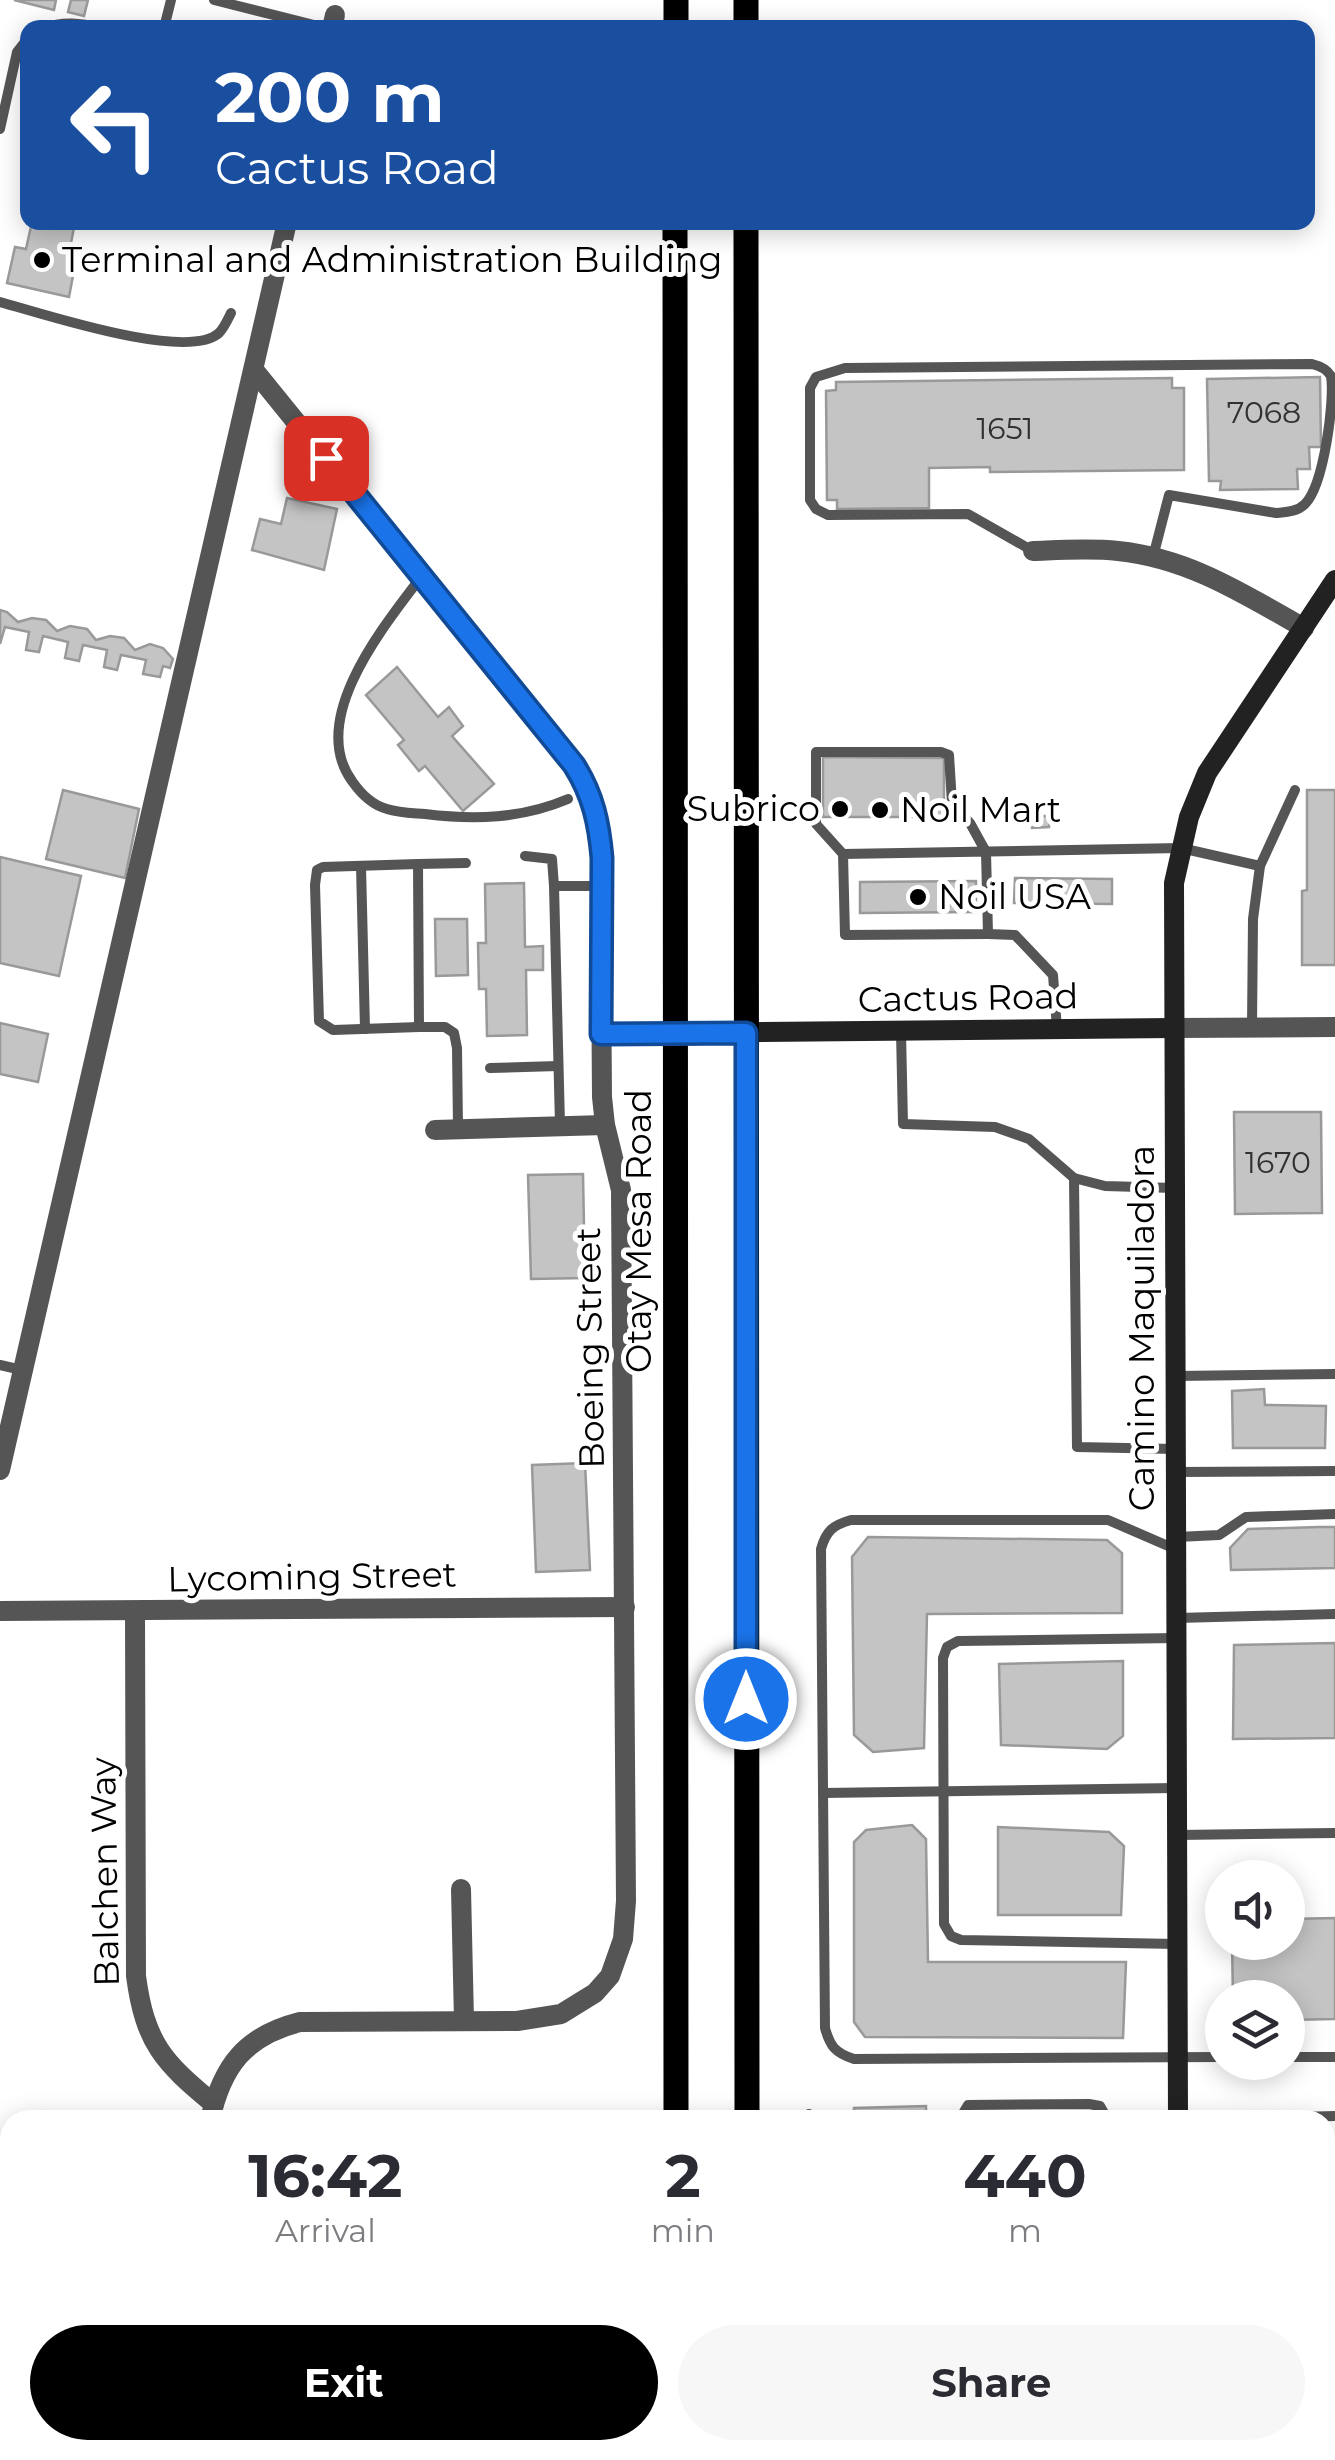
<!DOCTYPE html>
<style>
body{margin:0;font-family:Montserrat,sans-serif;background:#f7f7f7;color:#2b2b33;height:100vh;display:flex;flex-direction:column;font-size:38px;white-space:nowrap}
*{box-sizing:border-box;margin:0}
p{font-size:32px;color:#7c7c81}
.icon{flex:none;width:55px;height:55px;fill:none;stroke:currentColor;stroke-width:2;stroke-linecap:round;stroke-linejoin:round}
.map{position:relative;flex:1;overflow:hidden}
.details{position:absolute;left:0px;top:2110px;width:1335px;height:350px;display:flex;flex-direction:column;background:#fff;border-radius:30px 30px 0 0;box-shadow:0 5px 25px #0003}
.details>*{flex:none}
.banner{position:absolute;left:20px;top:20px;width:1295px;height:210px;border-radius:20px;box-shadow:0 5px 25px #0003;background:#1a4fa0;color:#fff;overflow:hidden}
.buttons{position:absolute;left:1205px;top:1860px;display:grid;gap:20px}
.buttons a{display:grid;place-items:center;width:100px;height:100px;border-radius:50%;background:#fff;box-shadow:0 5px 25px #0003;font-size:50px}
.pin{position:absolute;display:grid;place-items:center;width:85px;height:85px;color:#fff;margin:-42px;border-radius:20px;box-shadow:0 5px 15px #0006}
.me{position:absolute;width:110px;margin:-55px;rotate:0deg;stroke-linejoin:round;filter:drop-shadow(0 0 8px #0008)}
.turn{display:flex;align-items:center;gap:35px;height:210px;padding:0 30px;font-size:45px}
.turn .icon{width:130px;height:130px;stroke-width:2.5}
.turn b{display:block;font-size:70px;line-height:85px}
.eta{display:flex;justify-content:space-evenly;align-items:center;height:170px;text-align:center}
.eta b{font-size:60px;font-weight:700;line-height:70px}
.primary-button{display:flex;gap:20px;margin-top:auto;padding:20px 30px}
.primary-button a{flex:1;height:115px;border-radius:60px;background:#000;color:#fff;font-size:40px;font-weight:700;line-height:115px;text-align:center}
.primary-button a+a{background:#f7f7f7;color:#2b2b33}
.map>svg:first-child{display:block}
.building{fill:#c4c4c4;stroke:#999;stroke-width:2.5}
.lines{fill:none;stroke-linecap:round;stroke-linejoin:round}
.lane{stroke:#555;stroke-width:10}
.street{stroke:#555;stroke-width:20}
.secondary{stroke:#222;stroke-width:20}
.primary{stroke:#000;stroke-width:25}
.route-casing{stroke:#114b97;stroke-width:25}
.route{stroke:#1a73e8;stroke-width:18}
.poi-dot{fill:#000;stroke:#fff;stroke-width:4}
.labels{text-anchor:middle;stroke-width:10;stroke-linejoin:round;paint-order:stroke}
.number-label{font-size:30px;fill:#313131}
.poi-label{font-size:35px;fill:#000;stroke:#fff;text-anchor:start}
.street-label{font-size:35px;fill:#000;stroke:#fff}
</style>
<div class="map">
<svg width="1335" height="2460" viewBox="0 0 1335 2460">
<rect width="100%" height="100%" fill="#fff"/>
<!-- building -->
<g class="building">
<path d="M 14,0 L 56,0 L 54,10 Z"/>
<path d="M 71,0 L 88,0 L 84,16 L 68,12 Z"/>
<path d="M 32,222 L 75,222 L 68,259 L 76,260 L 69,297 L 7,283 L 15,247 L 26,249 Z"/>
<path d="M 1320,377 L 1321,447 L 1309,447 L 1310,469 L 1297,469 L 1298,489 L 1220,490 L 1221,481 L 1209,481 L 1207,379 Z"/>
<path d="M 1172,378 L 1172,388 L 1184,388 L 1184,470 L 990,472 L 990,467 L 929,468 L 929,508 L 837,509 L 837,500 L 827,500 L 826,391 L 836,390 L 836,382 Z"/>
<path d="M 287,498 L 337,509 L 324,570 L 252,550 L 260,519 L 281,524 Z"/>
<path d="M 0,610 L 7,612 L 18,622 L 32,618 L 46,620 L 57,631 L 70,626 L 87,629 L 96,640 L 110,636 L 124,638 L 135,650 L 150,644 L 163,648 L 173,659 L 170,668 L 163,666 L 160,677 L 143,674 L 146,660 L 121,655 L 117,670 L 104,667 L 107,650 L 83,645 L 79,661 L 65,658 L 68,642 L 43,636 L 39,652 L 26,650 L 29,632 L 5,627 L 0,644 Z"/>
<path d="M 397,667 L 438,717 L 449,707 L 463,726 L 452,736 L 494,784 L 463,811 L 425,766 L 419,771 L 398,745 L 404,740 L 366,695 Z"/>
<path d="M 823,757 L 944,758 L 944,817 L 823,817 Z"/>
<path d="M 63,790 L 139,809 L 125,878 L 46,859 Z"/>
<path d="M 1307,790 L 1335,790 L 1335,965 L 1302,965 L 1302,891 L 1307,890 Z"/>
<path d="M 1032,816 L 1050,816 L 1049,827 L 1032,828 Z"/>
<path d="M 0,857 L 81,876 L 59,976 L 0,963 Z"/>
<path d="M 1015,878 L 1112,879 L 1112,904 L 1014,903 Z"/>
<path d="M 976,881 L 976,912 L 860,913 L 860,882 Z"/>
<path d="M 524,883 L 525,947 L 543,946 L 543,970 L 526,970 L 527,1035 L 487,1036 L 486,989 L 479,989 L 478,943 L 486,943 L 485,884 Z"/>
<path d="M 435,919 L 467,919 L 468,975 L 436,976 Z"/>
<path d="M 0,1023 L 48,1034 L 38,1082 L 0,1074 Z"/>
<path d="M 1234,1112 L 1321,1112 L 1322,1213 L 1235,1214 Z"/>
<path d="M 583,1174 L 585,1278 L 531,1279 L 528,1175 Z"/>
<path d="M 1264,1389 L 1265,1405 L 1326,1406 L 1325,1448 L 1233,1448 L 1232,1391 Z"/>
<path d="M 585,1463 L 590,1570 L 536,1572 L 532,1465 Z"/>
<path d="M 1319,1527 L 1335,1527 L 1335,1568 L 1231,1570 L 1230,1548 L 1248,1529 Z"/>
<path d="M 868,1537 L 1107,1540 L 1122,1553 L 1122,1613 L 927,1614 L 924,1748 L 873,1752 L 854,1735 L 852,1557 Z"/>
<path d="M 1335,1643 L 1335,1738 L 1233,1739 L 1234,1645 Z"/>
<path d="M 1123,1661 L 1123,1736 L 1107,1749 L 1001,1745 L 999,1664 Z"/>
<path d="M 912,1825 L 926,1839 L 928,1962 L 1126,1962 L 1123,2038 L 865,2037 L 854,2022 L 854,1842 L 866,1830 Z"/>
<path d="M 998,1827 L 1109,1832 L 1124,1846 L 1121,1915 L 998,1915 Z"/>
<path d="M 1335,1918 L 1335,2019 L 1288,2020 L 1288,1998 L 1233,1998 L 1232,1942 L 1288,1942 L 1288,1919 Z"/>
<path d="M 926,2106 L 926,2120 L 854,2120 L 854,2108 Z"/>
<path d="M 1073,2114 L 1073,2120 L 1004,2120 L 1004,2117 Z"/>
</g>
<g class="lines">
<!-- lane -->
<g class="lane">
<path d="M 214,0 L 326,28"/>
<path d="M 43,28 C 64,21 80,23 101,28"/>
<path d="M 164,28 L 171,0"/>
<path d="M 0,129 L 17,52 L 28,38"/>
<path d="M 0,302 C 41,313 187,362 219,333 C 224,328 228,319 231,313"/>
<path d="M 1033,551 L 968,514 L 828,515 L 816,509 L 810,500 L 810,388 L 816,377 L 845,368 L 1312,364 C 1320,366 1327,369 1331,376 C 1335,400 1324,485 1305,504 C 1297,512 1286,512 1276,513 L 1169,495 L 1153,557"/>
<path d="M 421,577 C 384,626 307,719 352,781 C 361,794 372,805 387,809 C 399,813 413,813 425,814 C 474,820 521,819 568,799"/>
<path d="M 843,854 L 816,824 L 816,752 L 941,752 L 949,755 L 952,803 L 970,823 L 986,852 L 988,934 L 845,935 L 843,854 L 1181,848 L 1260,866 L 1253,919 L 1252,1027"/>
<path d="M 525,856 L 552,859 L 554,886"/>
<path d="M 418,864 L 323,867 L 317,870 L 315,885 L 319,1021 L 333,1030 L 419,1027"/>
<path d="M 361,866 L 365,1029"/>
<path d="M 1260,866 L 1295,790"/>
<path d="M 988,934 L 1015,935 L 1053,975 L 1057,1029"/>
<path d="M 901,1032 L 903,1124 L 995,1127 L 1029,1139 L 1074,1178 L 1105,1186 L 1174,1188"/>
<path d="M 490,1068 L 558,1066"/>
<path d="M 560,1125 L 554,886 L 602,886"/>
<path d="M 458,1128 L 457,1048 L 454,1033 L 445,1027 L 419,1027 L 418,864 L 466,863"/>
<path d="M 1074,1178 L 1077,1447 L 1175,1449"/>
<path d="M 0,1365 L 22,1370"/>
<path d="M 1176,1376 L 1335,1374"/>
<path d="M 1176,1472 L 1335,1471"/>
<path d="M 1177,1537 L 1219,1535 L 1246,1517 L 1335,1514"/>
<path d="M 1175,1549 L 1108,1520 L 851,1520 C 833,1525 826,1531 821,1549 L 825,2028 C 830,2046 835,2053 854,2059 L 1222,2057"/>
<path d="M 1177,1618 L 1335,1614"/>
<path d="M 1176,1638 L 958,1641 L 947,1647 L 943,1658 L 944,1924 L 951,1936 L 961,1940 L 1177,1944"/>
<path d="M 823,1793 L 1176,1788"/>
<path d="M 1177,1835 L 1335,1833"/>
<path d="M 1288,2057 L 1335,2057"/>
<path d="M 809,2114 L 809,2120"/>
<path d="M 959,2120 L 968,2105 L 1089,2104 L 1100,2106 L 1108,2120"/>
<path d="M 1191,2120 L 1335,2116"/>
<path d="M 1335,2292 L 1332,2296 L 1335,2368"/>
<path d="M 1054,2450 L 1054,2460"/>
<path d="M 930,2460 L 969,2460"/>
</g>
<!-- street -->
<g class="street">
<path d="M 332,28 L 335,15"/>
<path d="M 1033,551 C 1061,550 1090,548 1118,551 C 1188,558 1244,594 1304,628"/>
<path d="M 1174,1028 L 1335,1027"/>
<path d="M 601,1033 L 674,1033"/>
<path d="M 435,1130 L 605,1125"/>
<path d="M 0,1470 L 287,222"/>
<path d="M 0,1611 L 625,1607"/>
<path d="M 135,1612 L 136,1976 C 145,2043 163,2062 214,2104"/>
<path d="M 461,1889 L 464,2021"/>
<path d="M 210,2120 C 222,2066 245,2036 300,2022 L 517,2021 L 561,2014 L 595,1993 L 610,1976 L 623,1939 L 626,1901 L 621,1190 L 605,1125 L 602,1097 L 600,831 L 594,805 L 574,765 L 254,370"/>
<path d="M 1325,2372 L 1335,2373"/>
<path d="M 13,2450 L 59,2460"/>
<path d="M 1180,2450 L 1180,2460"/>
<path d="M 137,2460 L 140,2450"/>
</g>
<!-- secondary -->
<g class="secondary">
<path d="M 674,1033 L 1174,1028"/>
<path d="M 1178,2120 L 1174,883 L 1189,817 L 1207,773 L 1335,580"/>
</g>
<!-- primary -->
<g class="primary">
<path d="M 676,28 L 676,0"/>
<path d="M 746,28 L 746,0"/>
<path d="M 675,222 L 676,2120"/>
<path d="M 746,222 L 747,2120"/>
<path d="M 677,2450 L 677,2460"/>
<path d="M 748,2460 L 748,2450"/>
</g>
</g>
<g class="lines">
<!-- route casing -->
<g class="route-casing">
<path id="route" d="M 326,458 L 574,765 C 593,795 599,823 602,858 L 601,1034 L 746,1033 L 746,1699"/>
</g>
<!-- route -->
<use href="#route" class="route"/>
</g>
<!-- markers -->
<g class="poi-dot">
<circle cx="42" cy="260" r="10"/>
<circle cx="840" cy="809" r="10"/>
<circle cx="880" cy="810" r="10"/>
<circle cx="918" cy="897" r="10"/>
</g>
<g class="labels">
<!-- number labels -->
<g class="number-label">
<text x="1264" y="423">7068</text>
<text x="1005" y="439">1651</text>
<text x="1278" y="1173">1670</text>
</g>
<!-- poi labels -->
<g class="poi-label">
<text x="62" y="272">Terminal and Administration Building</text>
<text x="820" y="821" text-anchor="end">Subrico</text>
<text x="900" y="822">Noil Mart</text>
<text x="938" y="909">Noil USA</text>
</g>
<!-- street labels -->
<g class="street-label">
<text transform="translate(968 998) rotate(-1)" y="12">Cactus Road</text>
<text transform="translate(639 1231) rotate(-90)" y="12">Otay Mesa Road</text>
<text transform="translate(1142 1328) rotate(-90)" y="12">Camino Maquiladora</text>
<text transform="translate(590 1348) rotate(-91)" y="12">Boeing Street</text>
<text transform="translate(312 1577) rotate(-1)" y="12">Lycoming Street</text>
<text transform="translate(105 1872) rotate(-91)" y="12">Balchen Way</text>
</g>
</g>
</svg>
<div class="buttons">
<a><svg class="icon" aria-label="sound" viewBox="0 0 24 24"><path d="M4 9h4l5-4v14l-5-4H4zM17 9q2 3 0 6"/></svg></a>
<a><svg class="icon" aria-label="layers" viewBox="0 0 24 24"><path d="M12 4l9 5-9 5-9-5zM3 14l9 5 9-5"/></svg></a>
</div>
<div class="pin" style="left:326px;top:458px;background:#d93025"><svg class="icon" aria-label="arrive" viewBox="0 0 24 24"><path d="M6 21V4h12l-3 4 3 4H6"/></svg></div>
<svg class="me" style="left:746px;top:1699px" viewBox="-20 -20 40 40"><circle r="17" fill="#1a73e8" stroke="#fff" stroke-width="3"/><path d="M0-11L8 9 0 5-8 9z" fill="#fff"/></svg>
<div class="banner">
<div class="turn"><svg class="icon" aria-label="left" viewBox="0 0 24 24"><path d="M17 20v-9H6M10 6l-5 5 5 5"/></svg><div><b>200 m</b>Cactus Road</div></div>
</div>
<section class="details">
<div class="eta">
<div><b>16:42</b><p>Arrival</p></div>
<div><b>2</b><p>min</p></div>
<div><b>440</b><p>m</p></div>
</div>
<div class="primary-button"><a>Exit</a><a>Share</a></div>
</section>
</div>
